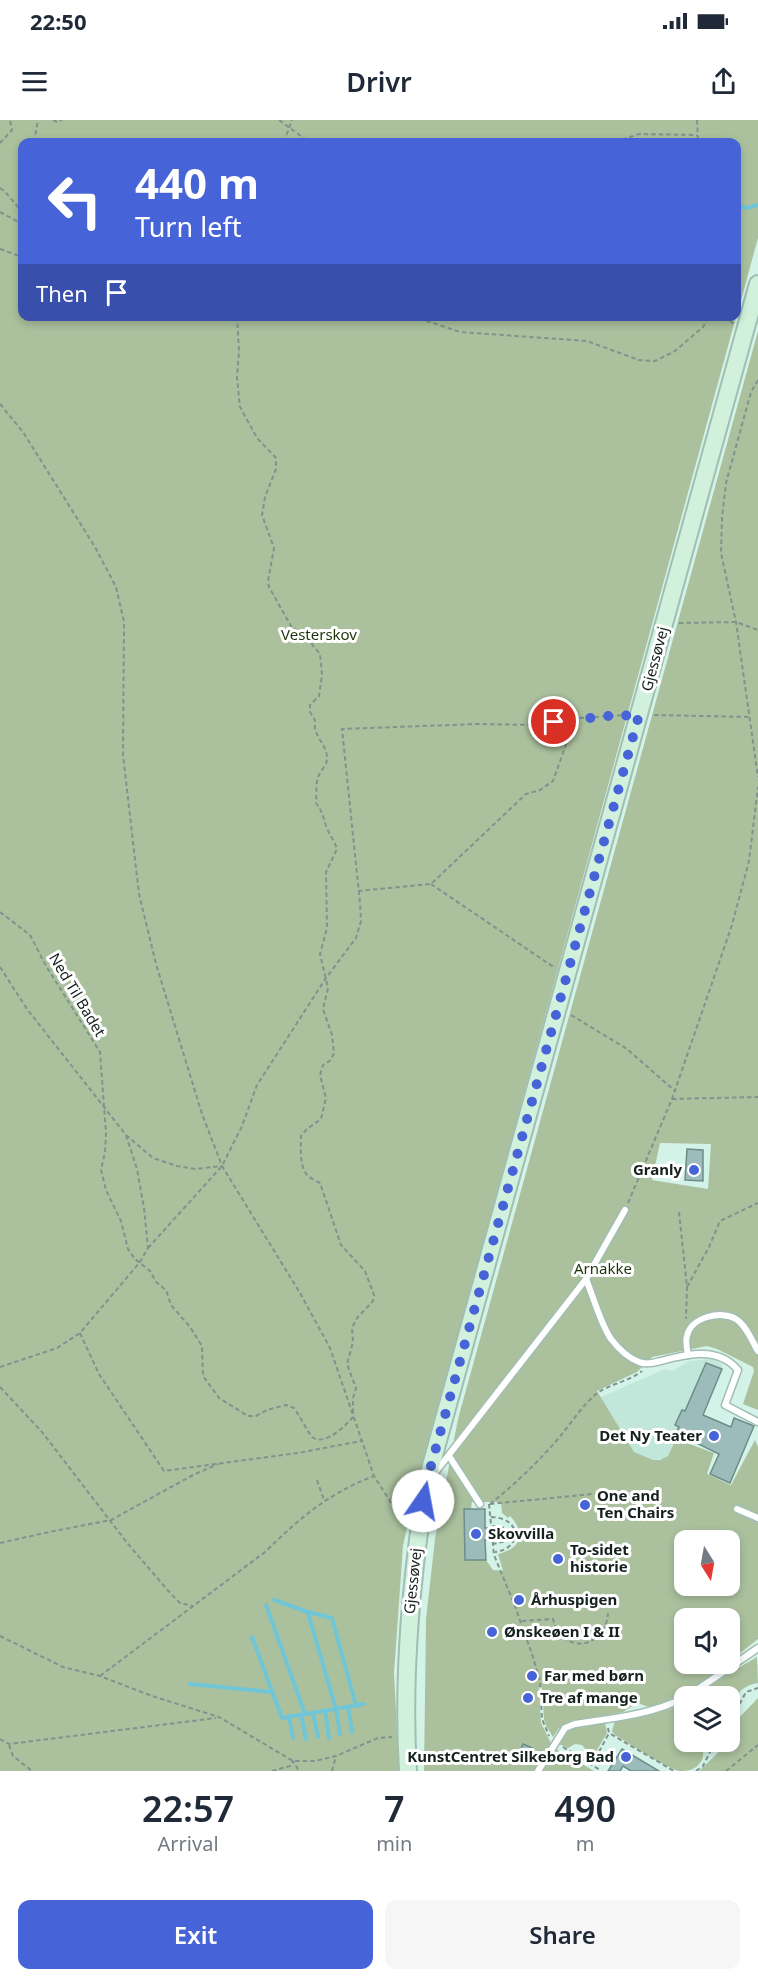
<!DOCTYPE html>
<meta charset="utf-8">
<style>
body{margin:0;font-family:"Noto Sans",sans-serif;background:#f6f6f7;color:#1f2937;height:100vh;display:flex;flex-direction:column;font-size:22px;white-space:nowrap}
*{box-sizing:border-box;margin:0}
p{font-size:20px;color:#747a83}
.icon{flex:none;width:33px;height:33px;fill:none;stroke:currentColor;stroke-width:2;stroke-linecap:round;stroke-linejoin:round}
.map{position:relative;height:1651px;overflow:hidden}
.details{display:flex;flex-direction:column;background:#fff;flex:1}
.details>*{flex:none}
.guide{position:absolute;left:18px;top:18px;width:723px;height:183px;border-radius:12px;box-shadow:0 3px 9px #0003;background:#4664d7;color:#fff;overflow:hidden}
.needle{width:39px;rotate:169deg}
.tools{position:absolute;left:674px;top:1410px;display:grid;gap:12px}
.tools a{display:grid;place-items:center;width:66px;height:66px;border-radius:12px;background:#fff;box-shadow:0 3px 9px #0003;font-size:30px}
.pin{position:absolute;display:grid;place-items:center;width:51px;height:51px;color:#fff;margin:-26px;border:3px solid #fff;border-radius:50%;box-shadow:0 2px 6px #0007}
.me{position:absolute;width:66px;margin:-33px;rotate:12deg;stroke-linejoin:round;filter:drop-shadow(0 0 4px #0008)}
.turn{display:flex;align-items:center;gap:21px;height:126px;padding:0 18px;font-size:27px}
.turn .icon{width:78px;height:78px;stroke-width:2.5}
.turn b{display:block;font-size:42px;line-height:51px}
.then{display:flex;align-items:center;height:57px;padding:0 18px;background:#0003;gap:12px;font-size:22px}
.eta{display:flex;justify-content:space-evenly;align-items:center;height:102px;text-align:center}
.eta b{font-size:36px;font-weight:600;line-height:42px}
.button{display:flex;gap:12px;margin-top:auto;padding:12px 18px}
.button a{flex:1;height:69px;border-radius:12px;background:#4664d7;color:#fff;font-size:24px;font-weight:600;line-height:69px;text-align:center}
.button a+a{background:#f6f6f7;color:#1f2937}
.status{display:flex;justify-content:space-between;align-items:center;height:42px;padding:0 30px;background:#fff;direction:ltr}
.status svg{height:16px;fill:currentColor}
header{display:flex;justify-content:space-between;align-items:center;height:78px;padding:0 18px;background:#fff;font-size:27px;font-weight:600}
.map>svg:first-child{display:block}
.built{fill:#c0e7d9}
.green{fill:#abc19e;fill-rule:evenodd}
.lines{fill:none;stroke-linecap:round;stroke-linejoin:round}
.stream{stroke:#70c6d6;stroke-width:4}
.building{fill:#9bbcba;stroke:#6d8d8b;stroke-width:1.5}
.lane-casing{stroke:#a0beb3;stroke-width:9}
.secondary-casing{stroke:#a0beb3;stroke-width:20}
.path{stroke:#7e948c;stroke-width:2;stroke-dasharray:4.5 3;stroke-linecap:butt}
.lane{stroke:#fff;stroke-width:6}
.secondary{stroke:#d1f1dc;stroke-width:16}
.route{stroke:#4664d7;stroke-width:10;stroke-dasharray:0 18}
.poi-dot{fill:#4664d7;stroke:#fff;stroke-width:2}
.labels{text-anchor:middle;stroke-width:6;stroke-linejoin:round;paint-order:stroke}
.park-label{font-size:15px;fill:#1e340c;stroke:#fff}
.street-label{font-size:15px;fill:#15211d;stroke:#fff}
.poi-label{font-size:15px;font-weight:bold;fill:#15211d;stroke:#fff;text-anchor:start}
</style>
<div class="status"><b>22:50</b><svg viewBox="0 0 49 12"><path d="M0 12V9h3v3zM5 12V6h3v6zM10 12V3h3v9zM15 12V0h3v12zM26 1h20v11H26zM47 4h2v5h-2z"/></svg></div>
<header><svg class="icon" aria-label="menu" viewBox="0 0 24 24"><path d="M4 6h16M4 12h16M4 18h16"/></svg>Drivr<svg class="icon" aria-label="share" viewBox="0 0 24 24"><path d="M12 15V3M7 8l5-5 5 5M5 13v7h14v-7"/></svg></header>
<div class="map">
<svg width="758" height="1651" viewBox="0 0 758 1651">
<rect width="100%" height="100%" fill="#d4f3e8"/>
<!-- built -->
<path class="built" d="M 711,1239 L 722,1244 L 722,1249 L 706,1243 L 685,1291 L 682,1290 L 675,1305 L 679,1307 L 676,1313 L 679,1314 L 671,1333 L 664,1339 L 653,1340 L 625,1328 L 542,1344 L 601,1277 L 665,1249 L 673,1251 L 689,1241 Z"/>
<!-- green -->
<g class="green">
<path d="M 0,0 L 758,0 L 758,118 L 737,195 L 736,22 L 22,22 L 22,196 L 736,197 L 414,1376 L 403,1426 L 394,1553 L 399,1651 L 0,1651 Z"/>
<path d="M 758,211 L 758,1290 L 743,1284 L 754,1251 L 753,1247 L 717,1229 L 707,1226 L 652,1237 L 637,1252 L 597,1271 L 634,1332 L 653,1340 L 660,1340 L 668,1336 L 676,1319 L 714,1333 L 707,1354 L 731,1365 L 755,1320 L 758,1327 L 758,1519 L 729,1542 L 729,1498 L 684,1498 L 684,1544 L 727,1544 L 695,1567 L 652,1588 L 637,1583 L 623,1592 L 566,1603 L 559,1608 L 553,1617 L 546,1606 L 544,1599 L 542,1567 L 539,1567 L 541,1603 L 551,1623 L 534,1651 L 424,1651 L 426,1499 L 435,1419 L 458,1299 ZM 660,1023 L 711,1024 L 708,1069 L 652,1060 ZM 472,1382 L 501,1382 L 502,1393 L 508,1398 L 510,1396 C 527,1414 520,1429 498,1434 L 503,1451 L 493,1450 L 486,1440 L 465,1440 L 464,1390 L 471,1389 ZM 684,1420 L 729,1420 L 729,1466 L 684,1466 Z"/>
<path d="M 757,1537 L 758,1563 C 737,1566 735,1580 729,1597 L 729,1576 L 691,1576 Z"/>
<path d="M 758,1578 L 758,1651 L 699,1651 L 729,1622 L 735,1602 Z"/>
<path d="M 684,1581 L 684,1622 L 705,1622 C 701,1629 706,1636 700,1643 C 695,1650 688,1651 680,1651 C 669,1650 627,1622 615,1615 L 612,1611 L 615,1601 L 671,1589 Z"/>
<path d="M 605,1603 L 607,1613 L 590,1642 L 586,1640 L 587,1631 L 582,1625 L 575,1624 L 568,1628 L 559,1624 L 567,1609 Z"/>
<path d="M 556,1629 L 565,1634 L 566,1641 L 572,1645 L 582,1644 L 594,1651 L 543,1651 Z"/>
</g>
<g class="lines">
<!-- stream -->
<g class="stream">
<path d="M 736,85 L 746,88 L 758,85"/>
<path d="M 274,1480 L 308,1492 L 332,1498 L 356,1586"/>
<path d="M 266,1485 L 305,1594"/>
<path d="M 308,1493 L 336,1589 L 340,1614"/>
<path d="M 252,1517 L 282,1598 L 364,1584"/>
<path d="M 190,1564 L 272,1572"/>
<path d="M 348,1587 L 352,1612"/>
<path d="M 325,1591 L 329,1618"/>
<path d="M 313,1593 L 318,1617"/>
<path d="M 301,1595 L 306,1619"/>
<path d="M 289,1596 L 293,1618"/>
</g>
</g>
<!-- building -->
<g class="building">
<path d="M 687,1029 L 703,1030 L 703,1061 L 685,1060 Z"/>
<path d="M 706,1243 L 722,1249 L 703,1295 L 731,1307 L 734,1298 L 754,1306 L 730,1363 L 710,1354 L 719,1334 L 676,1313 L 679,1307 L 675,1305 L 682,1290 L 685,1291 Z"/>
<path d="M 464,1389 L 485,1389 L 485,1408 L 488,1408 L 488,1420 L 485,1420 L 486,1440 L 465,1440 Z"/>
<path d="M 523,1624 L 532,1628 L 527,1640 L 518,1636 Z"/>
<path d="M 622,1629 L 659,1651 L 631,1651 L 623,1646 L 620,1651 L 608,1651 Z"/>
</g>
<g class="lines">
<!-- lane casing -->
<g class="lane-casing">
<g id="lane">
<path d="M 586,1159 C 593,1176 601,1205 611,1219 C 618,1228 628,1238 639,1242 C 646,1245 654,1243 661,1241 C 688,1234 718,1226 738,1250 L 725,1285 L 758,1302"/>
<path d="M 688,1235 C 687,1229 685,1221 687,1216 C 691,1197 721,1190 736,1199 C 746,1205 752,1221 758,1231"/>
<path d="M 449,1336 L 480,1384"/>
<path d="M 434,1354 L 586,1159 L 625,1090"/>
<path d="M 737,1389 L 758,1398"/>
<path d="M 688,1576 L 758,1528"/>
<path d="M 538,1651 L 565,1608 L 575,1604 C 612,1598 650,1595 684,1578"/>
</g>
</g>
<!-- secondary casing -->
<g class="secondary-casing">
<path id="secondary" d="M 408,1651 C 402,1555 411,1459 426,1364 L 758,164"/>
</g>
<!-- path -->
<g class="path">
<path d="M 53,0 L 57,2 L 62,0"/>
<path d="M 279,0 L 309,22"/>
<path d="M 697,0 L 698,22"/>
<path d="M 34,22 L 38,0"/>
<path d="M 284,22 L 292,0"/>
<path d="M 615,22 L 639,14 L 697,15"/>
<path d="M 0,23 L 12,10 L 10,0"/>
<path d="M 0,68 C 9,74 14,84 22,91"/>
<path d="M 0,92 L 22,104"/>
<path d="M 0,129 L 22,137"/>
<path d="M 237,196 L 239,231 L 237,258 L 240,287 L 257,318 L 276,338 L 276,349 L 265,377 L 262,395 L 274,428 L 268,461 L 269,467 L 291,506 L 306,517 L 320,534 L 322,555 L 319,576 L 310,585 L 310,592 L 315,600 C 312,617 328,624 327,639 C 327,645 321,650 319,655 C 315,663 317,675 316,683 C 322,691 323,696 326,706 C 329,714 334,720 337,729 L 326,752 L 327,808 L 320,834 L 328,868 L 323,889 L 332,915 L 334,933 L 331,940 L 323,945 L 320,955 L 326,978 L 321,999 L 307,1009 L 301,1016 C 301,1028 299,1045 307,1055 C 310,1058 316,1061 320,1063 L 341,1125 L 365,1151 L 374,1175 L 373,1181 L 357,1198 L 352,1208 L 353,1222 L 347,1244 L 356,1268 L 353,1278 L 353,1294"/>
<path d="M 412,196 L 460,212 L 587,221 L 639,240 L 655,241 L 675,231 L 703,207 L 709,196"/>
<path d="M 724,196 L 734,204"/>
<path d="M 758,260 L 751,272 L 726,363 L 722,398 L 721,433 L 736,502 L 758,657"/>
<path d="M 0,284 L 23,312 L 95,427 L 116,467 L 124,502 L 123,635 L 139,774 L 156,844 L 202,994 L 222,1046 L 300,1173 L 330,1228 L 374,1356 L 397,1392 L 407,1403"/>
<path d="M 679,503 L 736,502 L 758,510"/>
<path d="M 654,595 L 750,597"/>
<path d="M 431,764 L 555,848"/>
<path d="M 358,771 L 431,764 L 526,674 L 540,670 L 553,661 L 575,599"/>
<path d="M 0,792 L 30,815 L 46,846 L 100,932 L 106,1013 L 105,1032 L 101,1050 L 106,1070 L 121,1101 L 128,1129 L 135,1139 L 150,1151 L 156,1162 L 166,1170 L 171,1185 L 190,1207 L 202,1226 L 203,1256 L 219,1278 L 248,1296 L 256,1296 L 267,1290 L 286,1285 L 294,1288 C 298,1293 309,1314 312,1317 C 325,1327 346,1305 353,1297"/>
<path d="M 0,847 L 27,889 L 126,1015 L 153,1038 L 177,1046 L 196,1049 L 222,1046"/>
<path d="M 571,895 L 627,929 L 675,971"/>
<path d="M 672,979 L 758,977"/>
<path d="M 628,1083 L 672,979 L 732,805 L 749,741 L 758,667"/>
<path d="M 679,1092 L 687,1167 L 686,1199"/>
<path d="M 148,1128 L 222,1046 L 242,1006 L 257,965 L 326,858 L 356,818 L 361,801 L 360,783 L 342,609 L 477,604 L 533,605 L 580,598 L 625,595"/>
<path d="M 687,1167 L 709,1127 L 720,1101 L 758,1083"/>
<path d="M 80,1213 L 99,1254 L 164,1351 L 298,1333 L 361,1321"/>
<path d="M 0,1247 L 57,1228 L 80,1213 L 140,1142 L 148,1128 L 144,1088 L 137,1049 L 126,1015"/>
<path d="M 0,1267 L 42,1312 L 128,1424 L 171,1474 L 180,1483 L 193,1486"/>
<path d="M 317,1360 L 324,1380"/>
<path d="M 489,1384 L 494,1435 L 515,1486 L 533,1537 L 540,1562 L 542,1599 L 549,1616"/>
<path d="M 490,1384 C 514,1365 537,1343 557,1320 C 570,1305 581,1287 596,1274 C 609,1264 628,1262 642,1251"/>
<path d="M 490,1384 L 623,1371"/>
<path d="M 491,1397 C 523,1398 522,1429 495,1432"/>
<path d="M 492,1406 L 506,1408 L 508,1415 L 506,1421 L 493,1424"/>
<path d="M 492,1411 L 500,1411 L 502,1415 L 500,1418 L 493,1419"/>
<path d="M 0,1423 L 49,1412 L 111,1400 L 193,1355 L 218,1344"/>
<path d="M 522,1501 L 553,1499 C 561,1535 606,1530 608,1493"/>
<path d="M 0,1516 L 63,1547 L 100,1556 L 152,1576 L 219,1597 L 293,1641 L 315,1641 L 336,1636 L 378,1618 L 392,1617"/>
<path d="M 100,1556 L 265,1432 C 300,1398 327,1374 374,1356"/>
<path d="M 729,1604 L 746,1572 L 758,1568"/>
<path d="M 608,1608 L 609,1613 L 674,1651"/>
<path d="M 0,1619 L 9,1624 L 216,1598"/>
<path d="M 9,1625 L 13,1636 L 32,1651"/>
<path d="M 563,1627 L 600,1650"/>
<path d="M 525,1634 L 526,1630"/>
<path d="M 592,1645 L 609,1613"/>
<path d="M 272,1651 L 290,1646 L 293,1641 L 299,1651"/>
<path d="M 332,1651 L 336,1636"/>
<path d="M 696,1651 L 703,1646 L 715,1622"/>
<path d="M 726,1651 L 758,1625"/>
</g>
<!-- lane -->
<use href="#lane" class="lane"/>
<!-- secondary -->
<use href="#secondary" class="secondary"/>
</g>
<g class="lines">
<!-- route -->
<path class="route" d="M 423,1381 L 426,1364 L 639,595 L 608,596 L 554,602"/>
</g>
<!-- markers -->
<g class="poi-dot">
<circle cx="694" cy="1050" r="6"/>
<circle cx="714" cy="1316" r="6"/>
<circle cx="585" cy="1385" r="6"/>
<circle cx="476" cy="1414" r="6"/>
<circle cx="558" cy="1439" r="6"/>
<circle cx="519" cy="1480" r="6"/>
<circle cx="492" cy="1512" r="6"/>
<circle cx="532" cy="1556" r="6"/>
<circle cx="528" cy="1578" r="6"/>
<circle cx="626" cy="1637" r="6"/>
</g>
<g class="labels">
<!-- park labels -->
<g class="park-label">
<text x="319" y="520">Vesterskov</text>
<text x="603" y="1154">Arnakke</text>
</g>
<!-- street labels -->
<g class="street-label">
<text transform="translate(655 539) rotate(-75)" y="5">Gjessøvej</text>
<text transform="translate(77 875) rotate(59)" y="5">Ned Til Badet</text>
<text transform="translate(413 1461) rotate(-84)" y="5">Gjessøvej</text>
</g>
<!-- poi labels -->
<g class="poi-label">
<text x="682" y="1055" text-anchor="end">Granly</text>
<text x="702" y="1321" text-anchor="end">Det Ny Teater</text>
<text x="597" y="1381">One and<tspan x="597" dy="17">Ten Chairs</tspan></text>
<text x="488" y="1419">Skovvilla</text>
<text x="570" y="1435">To-sidet<tspan x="570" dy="17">historie</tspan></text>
<text x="531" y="1485">Århuspigen</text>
<text x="504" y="1517">Ønskeøen I &amp; II</text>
<text x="544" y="1561">Far med børn</text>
<text x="540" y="1583">Tre af mange</text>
<text x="614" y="1642" text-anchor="end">KunstCentret Silkeborg Bad</text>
</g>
</g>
</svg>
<div class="tools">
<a><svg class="needle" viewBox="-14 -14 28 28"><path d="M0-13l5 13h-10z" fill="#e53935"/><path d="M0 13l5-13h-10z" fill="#747a83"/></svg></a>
<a><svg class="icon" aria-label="sound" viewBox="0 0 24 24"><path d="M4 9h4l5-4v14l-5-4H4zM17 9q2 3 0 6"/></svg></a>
<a><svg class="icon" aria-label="layers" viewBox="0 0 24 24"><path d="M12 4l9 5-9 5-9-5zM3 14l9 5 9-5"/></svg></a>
</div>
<div class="pin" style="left:554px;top:602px;background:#d93025"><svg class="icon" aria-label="arrive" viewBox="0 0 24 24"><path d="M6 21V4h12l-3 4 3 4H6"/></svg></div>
<svg class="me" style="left:423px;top:1381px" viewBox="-20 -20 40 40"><circle r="19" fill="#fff"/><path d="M0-13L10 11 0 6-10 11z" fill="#4664d7"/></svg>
<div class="guide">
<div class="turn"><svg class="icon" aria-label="left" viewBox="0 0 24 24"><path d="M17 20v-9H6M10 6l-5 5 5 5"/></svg><div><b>440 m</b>Turn left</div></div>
<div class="then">Then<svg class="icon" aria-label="arrive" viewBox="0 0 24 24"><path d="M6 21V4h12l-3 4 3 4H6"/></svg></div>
</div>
</div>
<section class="details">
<div class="eta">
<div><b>22:57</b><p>Arrival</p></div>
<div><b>7</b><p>min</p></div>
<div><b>490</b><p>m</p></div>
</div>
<div class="button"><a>Exit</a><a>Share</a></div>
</section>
